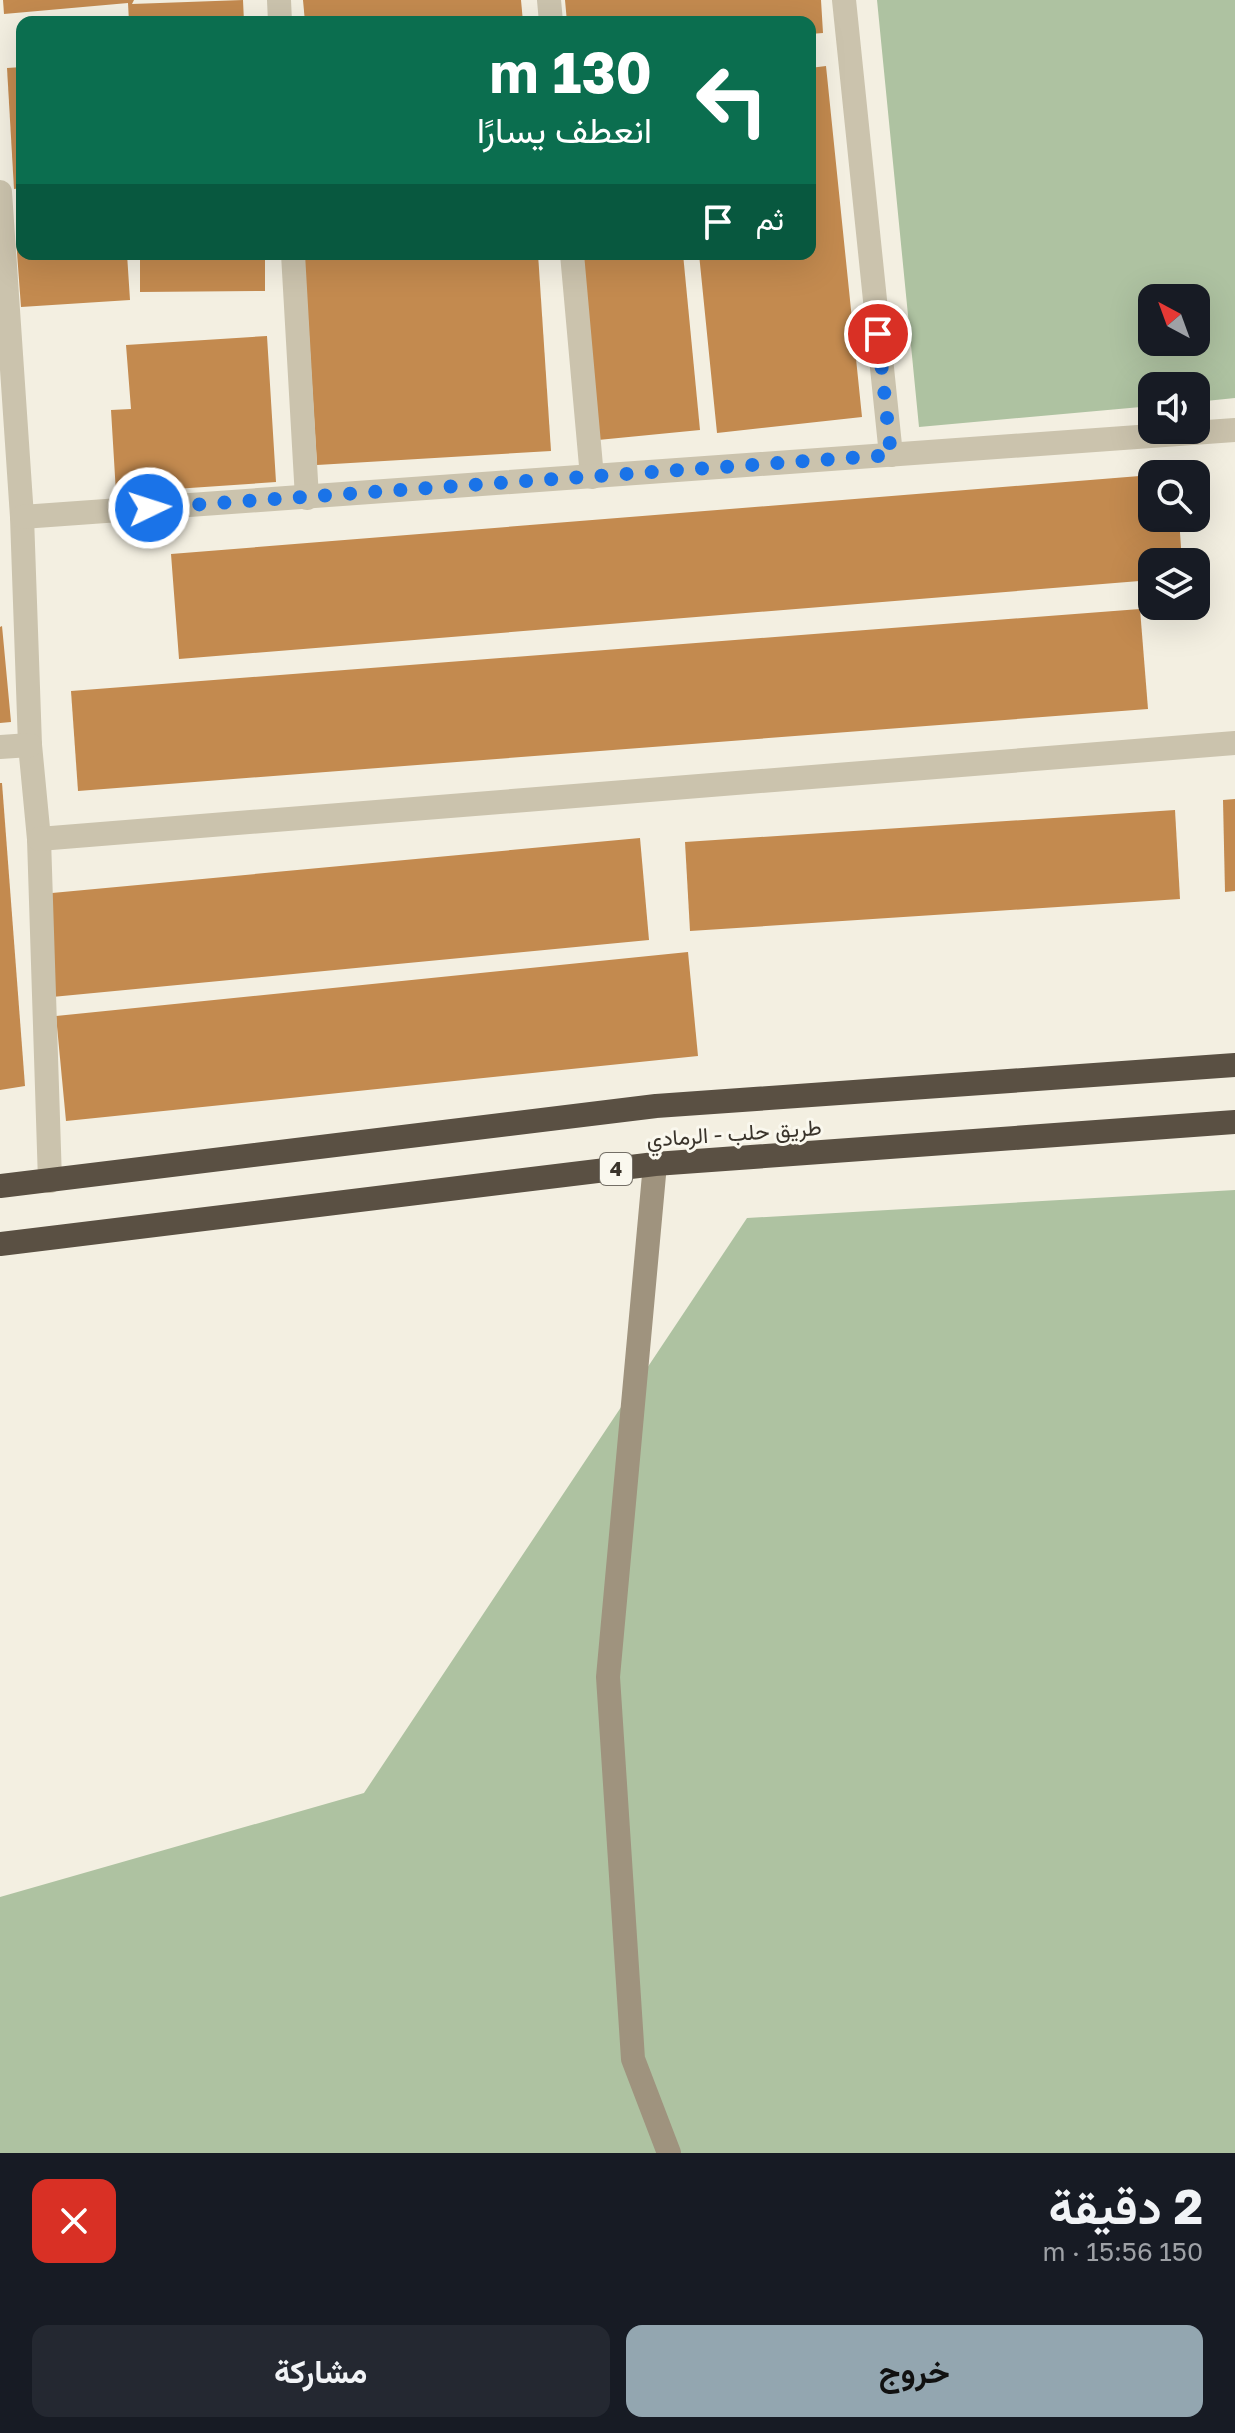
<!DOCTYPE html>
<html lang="ar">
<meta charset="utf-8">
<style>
body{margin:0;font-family:"Golos Text",Vazirmatn,sans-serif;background:#242831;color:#f1f3f6;direction:rtl;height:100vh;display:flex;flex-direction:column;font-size:30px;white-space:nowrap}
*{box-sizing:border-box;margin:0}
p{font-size:26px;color:#9ea1a6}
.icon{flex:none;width:44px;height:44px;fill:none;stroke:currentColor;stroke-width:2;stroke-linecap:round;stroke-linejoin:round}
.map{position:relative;height:2153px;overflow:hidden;direction:ltr}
.sheet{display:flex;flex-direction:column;background:#171b24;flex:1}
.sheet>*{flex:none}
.top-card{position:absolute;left:16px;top:16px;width:800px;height:244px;border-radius:16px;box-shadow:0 8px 32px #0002;direction:rtl;background:#0b6e4f;color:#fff;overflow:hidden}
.needle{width:52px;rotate:319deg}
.controls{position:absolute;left:1138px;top:284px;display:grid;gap:16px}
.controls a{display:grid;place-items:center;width:72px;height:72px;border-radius:16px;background:#171b24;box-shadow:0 8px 32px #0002;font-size:40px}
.pin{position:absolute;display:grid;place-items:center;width:68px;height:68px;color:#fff;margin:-34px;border:4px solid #fff;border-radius:50%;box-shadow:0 2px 8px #0007}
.me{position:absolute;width:88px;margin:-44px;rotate:86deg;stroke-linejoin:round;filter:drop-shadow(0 0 6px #0008)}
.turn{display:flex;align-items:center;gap:28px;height:168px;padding:0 32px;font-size:36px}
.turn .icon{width:104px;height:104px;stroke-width:2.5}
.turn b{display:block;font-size:56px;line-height:68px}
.then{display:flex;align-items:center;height:76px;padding:0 32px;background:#0003;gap:16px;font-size:30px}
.round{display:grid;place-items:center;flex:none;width:84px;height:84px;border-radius:16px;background:#242831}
.head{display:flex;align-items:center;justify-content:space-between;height:136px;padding:0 32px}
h1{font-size:48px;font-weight:700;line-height:60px}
.button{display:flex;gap:16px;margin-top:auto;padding:16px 32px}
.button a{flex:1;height:92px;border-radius:16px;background:#93a6b0;color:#111;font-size:32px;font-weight:700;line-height:92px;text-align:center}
.button a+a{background:#242831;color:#f1f3f6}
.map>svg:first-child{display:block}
.green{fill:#aec2a1;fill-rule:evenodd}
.building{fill:#c38a4f}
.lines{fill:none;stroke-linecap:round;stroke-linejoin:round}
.street{stroke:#cbc3ad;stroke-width:24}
.secondary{stroke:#9f937e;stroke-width:24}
.highway{stroke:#5a5043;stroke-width:24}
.route{stroke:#1a73e8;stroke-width:14;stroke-dasharray:0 25.2}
.labels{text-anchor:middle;stroke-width:6;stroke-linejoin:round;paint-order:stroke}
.shield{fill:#faf8ee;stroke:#746f66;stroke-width:2}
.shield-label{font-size:20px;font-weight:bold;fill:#3a342b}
.street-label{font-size:22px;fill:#3a342b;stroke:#faf8ee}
</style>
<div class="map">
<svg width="1235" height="2153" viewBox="0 0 1235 2153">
<rect width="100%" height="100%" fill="#f3efe1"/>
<!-- green -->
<g class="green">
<path d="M 877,0 L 1235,0 L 1235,398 L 1196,402 L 1196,386 L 1152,386 L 1152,406 L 919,427 ZM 1152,298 L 1196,298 L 1196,342 L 1152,342 Z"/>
<path d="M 1235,1190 L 1235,2153 L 0,2153 L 0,1897 L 364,1793 L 747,1218 Z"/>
</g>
<!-- building -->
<g class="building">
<path d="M 3,0 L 134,0 L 132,4 L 243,0 L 244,22 L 129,22 L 128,3 L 4,14 Z"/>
<path d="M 303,0 L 521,0 L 523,22 L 305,22 Z"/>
<path d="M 565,0 L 821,0 L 823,33 L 810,34 L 810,22 L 567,22 Z"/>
<path d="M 826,66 L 862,417 L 717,433 L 699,254 L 810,254 L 810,68 Z"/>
<path d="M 22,67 L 22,188 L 14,189 L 7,68 Z"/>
<path d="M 16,239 L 22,239 L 22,254 L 127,254 L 130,300 L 21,307 Z"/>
<path d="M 140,254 L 265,254 L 265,291 L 140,292 Z"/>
<path d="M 304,254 L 538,254 L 551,451 L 317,465 Z"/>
<path d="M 601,254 L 683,254 L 700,430 L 598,440 L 579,256 Z"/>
<path d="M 267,336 L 276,482 L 116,493 L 111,410 L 131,409 L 126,345 Z"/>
<path d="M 1152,475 L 1152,518 L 1179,518 L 1182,562 L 1152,562 L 1152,580 L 179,659 L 171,554 Z"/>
<path d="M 1140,609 L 1148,709 L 78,791 L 71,691 Z"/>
<path d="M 2,626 L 11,722 L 0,723 L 0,627 Z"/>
<path d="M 0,783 L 2,783 L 25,1086 L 0,1090 Z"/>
<path d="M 1235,799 L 1235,891 L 1225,892 L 1223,800 Z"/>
<path d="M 1175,810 L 1180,899 L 690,931 L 685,842 Z"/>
<path d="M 640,838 L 649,940 L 52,997 L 52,893 Z"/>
<path d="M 688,952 L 698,1056 L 66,1121 L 56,1016 Z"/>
</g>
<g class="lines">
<!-- street -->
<g class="street">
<path d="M 279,0 L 280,22"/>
<path d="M 549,0 L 551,22"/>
<path d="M 844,0 L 891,455"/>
<path d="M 0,192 L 22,517 L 30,745 L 39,839 L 50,1181"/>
<path d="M 293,254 L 307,498"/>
<path d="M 572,254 L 592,477"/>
<path d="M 22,517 L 1235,430"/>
<path d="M 0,747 L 30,745"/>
<path d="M 39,839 L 1235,743"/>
</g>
<!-- secondary -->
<path class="secondary" d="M 655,1164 L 608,1677 L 633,2059 L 669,2153"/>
<!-- highway -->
<g class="highway">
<path d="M 0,1186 L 656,1106 L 1235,1065"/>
<path d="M 0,1244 L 655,1164 L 1235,1122"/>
</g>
</g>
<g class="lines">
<!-- route -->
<path class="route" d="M 149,508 L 891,455 L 878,334"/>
</g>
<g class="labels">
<!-- shield labels -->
<rect class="shield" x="600" y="1153" width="32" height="32" rx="6"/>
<g class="shield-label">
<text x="616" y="1176">4</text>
</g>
<!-- street labels -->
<g class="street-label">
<text transform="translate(734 1133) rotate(-4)" y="8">طريق حلب - الرمادي</text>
</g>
</g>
</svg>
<div class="controls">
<a><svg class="needle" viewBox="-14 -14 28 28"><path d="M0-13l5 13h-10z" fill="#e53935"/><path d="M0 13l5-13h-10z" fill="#9ea1a6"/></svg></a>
<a><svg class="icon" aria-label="sound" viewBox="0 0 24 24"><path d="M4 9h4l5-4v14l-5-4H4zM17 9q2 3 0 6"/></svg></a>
<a><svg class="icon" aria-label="search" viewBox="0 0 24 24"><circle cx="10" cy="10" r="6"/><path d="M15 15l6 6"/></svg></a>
<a><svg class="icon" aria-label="layers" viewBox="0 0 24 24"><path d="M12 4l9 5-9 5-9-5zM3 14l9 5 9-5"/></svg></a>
</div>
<div class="pin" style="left:878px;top:334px;background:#d93025"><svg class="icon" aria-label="arrive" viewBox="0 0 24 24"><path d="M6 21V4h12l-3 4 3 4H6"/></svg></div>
<svg class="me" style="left:149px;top:508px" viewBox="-20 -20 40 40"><circle r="17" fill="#1a73e8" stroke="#fff" stroke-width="3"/><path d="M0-11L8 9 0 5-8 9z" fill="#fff"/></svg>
<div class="top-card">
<div class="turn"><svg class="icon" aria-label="left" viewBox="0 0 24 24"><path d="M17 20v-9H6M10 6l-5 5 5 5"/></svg><div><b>130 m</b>انعطف يسارًا</div></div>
<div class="then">ثم<svg class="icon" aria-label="arrive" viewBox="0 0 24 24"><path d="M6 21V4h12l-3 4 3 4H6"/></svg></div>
</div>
</div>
<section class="sheet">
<div class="head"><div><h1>2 دقيقة</h1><p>150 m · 15:56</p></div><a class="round" style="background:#d93025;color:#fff"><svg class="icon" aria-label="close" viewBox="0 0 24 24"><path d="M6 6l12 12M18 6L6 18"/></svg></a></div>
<div class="button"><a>خروج</a><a>مشاركة</a></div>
</section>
